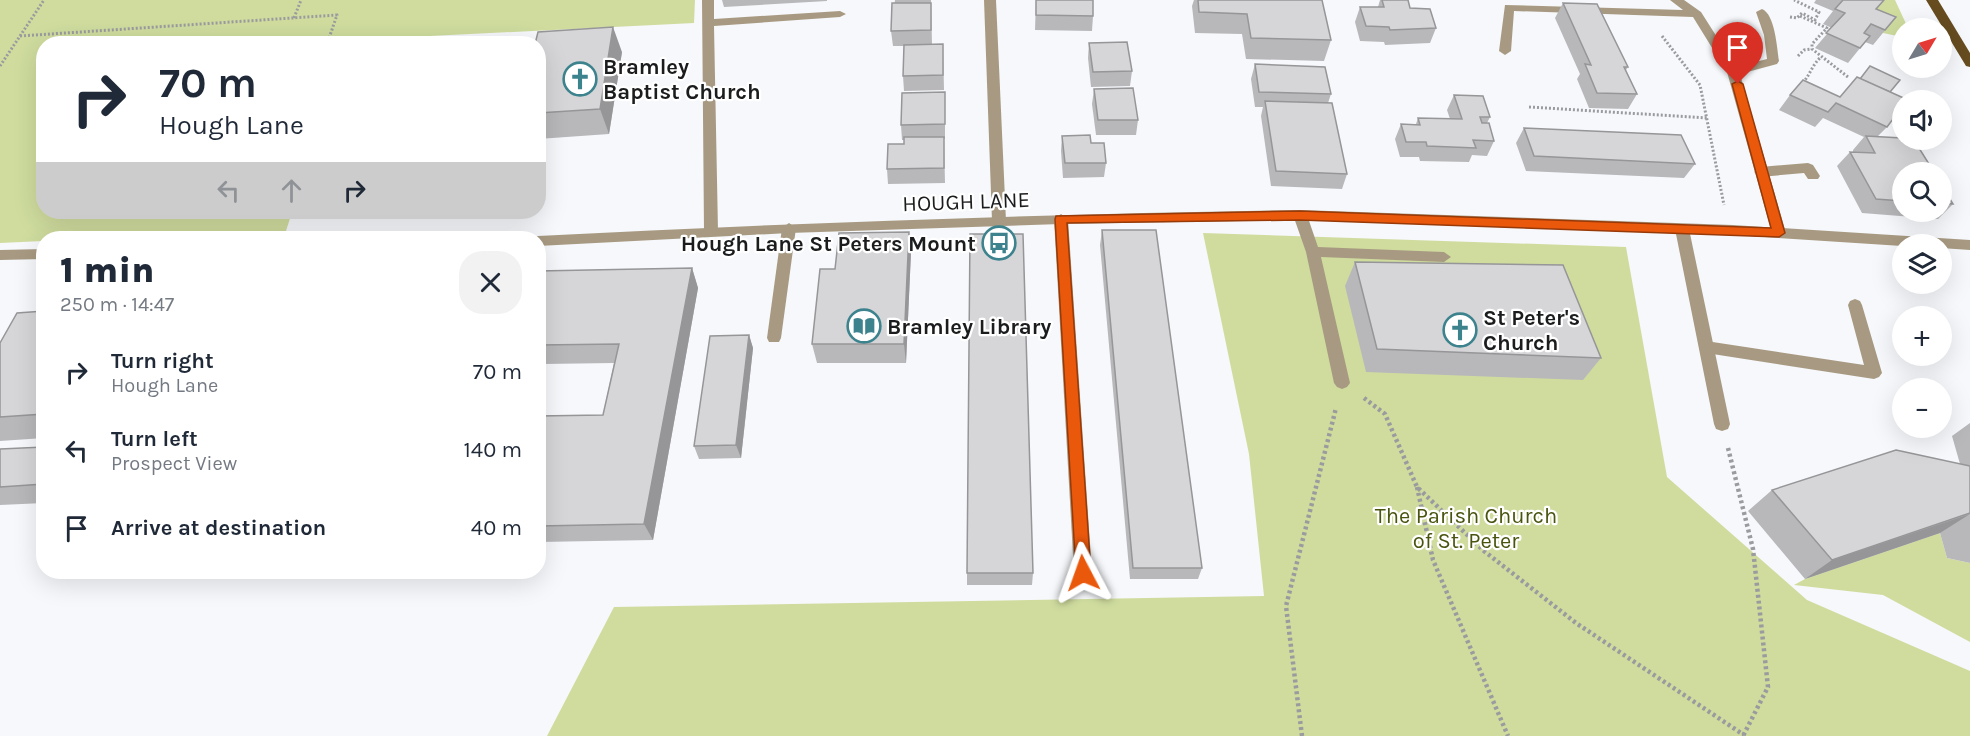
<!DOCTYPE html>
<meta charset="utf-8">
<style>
body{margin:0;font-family:Karla,sans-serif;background:#f2f2f3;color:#1f2937;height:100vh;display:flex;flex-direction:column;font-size:22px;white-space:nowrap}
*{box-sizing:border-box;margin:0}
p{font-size:20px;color:#747a83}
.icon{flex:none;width:33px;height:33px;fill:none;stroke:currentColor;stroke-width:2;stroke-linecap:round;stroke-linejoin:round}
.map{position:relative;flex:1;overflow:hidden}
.side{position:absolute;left:36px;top:231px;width:510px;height:348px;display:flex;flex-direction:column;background:#fff;border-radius:24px;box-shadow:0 6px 24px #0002}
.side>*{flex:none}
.banner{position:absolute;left:36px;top:36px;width:510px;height:183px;border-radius:24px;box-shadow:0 6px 24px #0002;background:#fff;color:#1f2937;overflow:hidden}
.needle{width:39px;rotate:52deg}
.controls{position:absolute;left:1892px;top:18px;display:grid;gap:12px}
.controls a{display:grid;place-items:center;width:60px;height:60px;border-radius:50%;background:#fff;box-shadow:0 6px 24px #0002;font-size:30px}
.pin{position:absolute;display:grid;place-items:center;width:51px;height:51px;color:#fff;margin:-62px -26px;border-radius:50% 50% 50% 0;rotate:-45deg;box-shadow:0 0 6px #0007}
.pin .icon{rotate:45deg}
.me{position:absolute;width:66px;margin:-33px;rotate:356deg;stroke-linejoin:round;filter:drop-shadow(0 0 4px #0008)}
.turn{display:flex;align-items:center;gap:21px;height:126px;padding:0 24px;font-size:27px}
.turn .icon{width:78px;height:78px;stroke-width:2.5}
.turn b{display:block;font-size:42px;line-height:51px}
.lanes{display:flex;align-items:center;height:57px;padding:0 24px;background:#0003;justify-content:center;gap:30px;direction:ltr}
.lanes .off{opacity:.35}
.round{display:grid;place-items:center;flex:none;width:63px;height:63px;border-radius:24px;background:#f2f2f3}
.head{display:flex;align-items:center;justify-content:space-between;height:102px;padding:0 24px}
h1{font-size:36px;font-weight:800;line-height:45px}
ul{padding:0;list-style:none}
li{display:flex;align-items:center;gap:18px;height:78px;padding:0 24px}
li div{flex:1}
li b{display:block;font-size:22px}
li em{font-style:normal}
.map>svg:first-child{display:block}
.green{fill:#cfdc9e}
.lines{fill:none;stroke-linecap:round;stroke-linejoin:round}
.path-far1{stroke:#9a9b9e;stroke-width:3;stroke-dasharray:2 2;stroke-linecap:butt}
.path{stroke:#9a9b9e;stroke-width:4.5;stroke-dasharray:3 3;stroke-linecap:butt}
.service{fill:#a89a82;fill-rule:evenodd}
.minor{fill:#a89a82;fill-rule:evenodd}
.tertiary{fill:#a89a82;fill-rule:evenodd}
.primary{fill:#664c1f;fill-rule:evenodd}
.wall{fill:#b8b8bb}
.shaded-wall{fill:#969698}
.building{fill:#d6d6d9;stroke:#969698;stroke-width:1.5}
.route{fill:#ea580c;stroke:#983908;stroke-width:1.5}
.labels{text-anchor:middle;stroke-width:4.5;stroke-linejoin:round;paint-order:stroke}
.poi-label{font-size:22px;font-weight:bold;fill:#1b1c1d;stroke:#fff;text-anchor:start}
.street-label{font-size:22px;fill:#1b1c1d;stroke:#fff}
.park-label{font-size:22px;fill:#4a540f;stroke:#fff}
</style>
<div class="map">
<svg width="1970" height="736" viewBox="0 0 1970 736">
<rect width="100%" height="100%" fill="#f6f8fb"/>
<!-- green -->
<g class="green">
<path d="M 0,0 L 695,0 L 694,23 L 349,40 L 347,44 L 44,44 L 44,212 L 292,212 L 286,231 L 108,238 L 44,238 L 43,241 L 0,243 Z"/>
<path d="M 1842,0 L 1895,0 L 1908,28 L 1902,28 L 1902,37 L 1883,33 Z"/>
<path d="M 1203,233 L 1626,247 L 1667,477 L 1807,600 L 1970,671 L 1970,736 L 547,736 L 614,607 L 1264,596 L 1249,454 Z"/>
<path d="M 1940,533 L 1947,558 L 1970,563 L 1970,642 L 1883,595 L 1794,585 L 1805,579 Z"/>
</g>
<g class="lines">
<!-- path-far1 -->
<g class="path-far1">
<path d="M 1800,16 L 1827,28 L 1812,44 L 1812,49 L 1848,77"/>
<path d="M 1790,17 L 1797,18 L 1802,13 L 1815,20 L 1819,12 L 1794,0"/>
<path d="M 294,18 L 301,0"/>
<path d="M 20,36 L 337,15 L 327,44"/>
<path d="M 1662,36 L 1700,85 L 1724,205"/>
<path d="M 1798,56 L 1804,50 L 1811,49"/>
<path d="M 0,66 L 44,0"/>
<path d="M 1803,83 C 1810,74 1813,64 1821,57"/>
<path d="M 1529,107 L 1708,118"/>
</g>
<!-- path -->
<g class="path">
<path d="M 1364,398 L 1385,414 L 1417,487 L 1484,551 L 1576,623 L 1744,735"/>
<path d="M 1728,448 L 1753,549 L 1768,687 L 1743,736"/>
<path d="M 1417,487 L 1433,560 L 1508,736"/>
<path d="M 1302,736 L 1286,606 L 1336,408"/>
</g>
<!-- service -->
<g class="service">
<path d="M 1808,163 L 1813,165 L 1820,176 L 1818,179 L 1808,179 L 1804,173 L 1760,177 L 1754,172 L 1760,167 Z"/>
<path d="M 1300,210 L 1307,215 L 1318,247 L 1444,252 L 1451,257 L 1444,262 L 1321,257 L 1350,383 L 1347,387 L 1342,389 L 1337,387 L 1334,383 L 1306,252 L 1293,215 Z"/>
<path d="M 789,223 L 796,228 L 781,338 L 779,342 L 769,342 L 767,338 L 782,228 Z"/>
<path d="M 1855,299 L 1860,301 L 1862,305 L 1882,373 L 1879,377 L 1874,379 L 1706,353 L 1701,351 L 1699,347 L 1701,343 L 1706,341 L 1864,365 L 1848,305 L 1850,301 Z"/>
</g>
<!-- minor -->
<g class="minor">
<path d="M 702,0 L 714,0 L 714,19 L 840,11 L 846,14 L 840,17 L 714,26 L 718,231 L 711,236 L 704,231 Z"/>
<path d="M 984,0 L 996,0 L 1006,221 L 999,226 L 992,221 Z"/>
<path d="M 1670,0 L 1684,0 L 1701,12 L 1736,67 L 1767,59 L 1764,35 L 1756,12 L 1762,9 C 1775,14 1777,48 1779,61 L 1777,64 L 1740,74 L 1786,233 L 1784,237 L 1774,237 L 1772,233 L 1727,72 L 1693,17 L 1514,11 L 1511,51 L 1505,55 L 1499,51 L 1505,5 L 1683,10 Z"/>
<path d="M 1061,214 L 1068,219 L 1092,573 L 1089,579 L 1083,581 L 1077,579 L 1074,573 L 1054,219 Z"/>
<path d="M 1682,224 L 1689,229 L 1730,424 L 1728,429 L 1722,431 L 1716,429 L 1714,424 L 1675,229 Z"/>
</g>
<!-- tertiary -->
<g class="tertiary">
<path d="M 1300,210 L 1733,225 L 1970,240 L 1970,250 L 1941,248 L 1941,244 L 1902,246 L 1733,235 L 1300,220 L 1061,224 L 789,233 L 538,246 L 538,238 L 533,238 L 538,236 C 792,223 1046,214 1300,210 Z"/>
<path d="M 44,249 L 44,259 L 0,260 L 0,250 Z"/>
</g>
<!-- primary -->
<path class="primary" d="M 1926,0 L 1938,0 L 1970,53 L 1970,67 L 1966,66 Z"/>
</g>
<!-- wall -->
<g class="wall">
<path d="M 722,0 L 827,0 L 827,1 L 724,7 Z"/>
<path d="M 895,0 L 931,0 L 932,44 L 943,44 L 944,90 L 904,91 L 903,76 L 904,46 L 893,46 L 891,31 Z"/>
<path d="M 1036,0 L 1093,16 L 1092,31 L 1035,30 Z"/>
<path d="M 1194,0 L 1322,0 L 1331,40 L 1324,61 L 1246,59 L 1242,34 L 1195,33 L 1192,6 Z"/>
<path d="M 1380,0 L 1408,0 L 1410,8 L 1436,28 L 1430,43 L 1385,45 L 1384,42 L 1360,41 L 1355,22 L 1360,7 L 1378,7 Z"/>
<path d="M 1816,0 L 1884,0 L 1877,9 L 1896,17 L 1873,45 L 1865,42 L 1848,63 L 1815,48 L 1832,28 L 1823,24 L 1833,11 L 1814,3 Z"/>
<path d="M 1563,3 L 1628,67 L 1626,70 L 1637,94 L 1628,109 L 1589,108 L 1577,79 L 1580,74 L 1555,18 Z"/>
<path d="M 1089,43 L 1132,71 L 1130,86 L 1091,87 L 1088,58 Z"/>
<path d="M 538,44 L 622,52 L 609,134 L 538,139 Z"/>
<path d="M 1255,64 L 1331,94 L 1328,103 L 1347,174 L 1342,189 L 1271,186 L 1261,116 L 1263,107 L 1255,107 L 1251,79 Z"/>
<path d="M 1094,89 L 1138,120 L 1136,135 L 1096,135 L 1092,104 Z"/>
<path d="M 1890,92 L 1887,127 L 1878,136 L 1902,172 L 1902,212 L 1941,212 L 1941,185 L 1953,204 L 1938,219 L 1862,213 L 1837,166 L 1850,152 L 1853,152 L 1853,150 L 1864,137 L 1823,118 L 1815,127 L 1779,110 L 1790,95 L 1840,97 Z"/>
<path d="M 1454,95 L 1490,117 L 1487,123 L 1494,141 L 1487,156 L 1472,155 L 1469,162 L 1420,161 L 1419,157 L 1400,157 L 1395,139 L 1401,124 L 1416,124 L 1418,118 L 1450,119 L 1447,110 Z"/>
<path d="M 945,107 L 945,139 L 944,139 L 945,183 L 888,184 L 887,169 L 904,144 L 904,140 L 902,140 L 901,125 Z"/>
<path d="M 1524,128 L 1695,164 L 1684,178 L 1526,171 L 1516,143 Z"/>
<path d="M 1062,136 L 1091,143 L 1106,163 L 1104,177 L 1063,178 L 1061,151 Z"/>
<path d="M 1102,230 L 1202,568 L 1198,579 L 1130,579 L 1100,245 Z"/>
<path d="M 909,232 L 911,252 L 906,363 L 817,363 L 812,344 L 835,269 Z"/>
<path d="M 1355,262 L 1601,358 L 1583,380 L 1366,372 L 1345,286 Z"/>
<path d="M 692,268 L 698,288 L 653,540 L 538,542 L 538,416 L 603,415 L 614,363 L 543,364 L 538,379 L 538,271 Z"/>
<path d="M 44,311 L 44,438 L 0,441 L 0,343 Z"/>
<path d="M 749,335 L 753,348 L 741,458 L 699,459 L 694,446 Z"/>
<path d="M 1970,423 L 1970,563 L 1947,558 L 1940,533 L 1805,579 L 1748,511 L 1772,490 L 1960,464 L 1952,436 Z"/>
<path d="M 44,447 L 44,503 L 0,505 L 0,449 Z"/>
<path d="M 967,573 L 1033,573 L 1032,585 L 967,585 Z"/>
</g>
<!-- shaded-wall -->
<g class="shaded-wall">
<path d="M 613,27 L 622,52 L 609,134 L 600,109 Z"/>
<path d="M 909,232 L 911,252 L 906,363 L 904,344 Z"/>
<path d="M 692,268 L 698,288 L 653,540 L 644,524 Z"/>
<path d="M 749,335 L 753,348 L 741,458 L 736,445 Z"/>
<path d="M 538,357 L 543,364 L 538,379 Z"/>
<path d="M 1970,514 L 1940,533 L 1805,579 L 1832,560 Z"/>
</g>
<!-- building -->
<g class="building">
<path d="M 1036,0 L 1093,0 L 1093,16 L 1036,15 Z"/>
<path d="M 1198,0 L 1322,0 L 1331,40 L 1251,38 L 1247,14 L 1199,12 Z"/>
<path d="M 1382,0 L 1408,0 L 1410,8 L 1430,9 L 1436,28 L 1390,30 L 1389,27 L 1366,26 L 1360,7 L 1384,7 Z"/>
<path d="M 1843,0 L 1884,0 L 1876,9 L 1896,17 L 1885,30 L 1871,24 L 1864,33 L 1870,36 L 1860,48 L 1826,33 L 1845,13 L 1835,9 Z"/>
<path d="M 892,3 L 931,3 L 931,30 L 891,31 Z"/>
<path d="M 1563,3 L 1597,4 L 1628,67 L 1624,67 L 1637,94 L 1597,93 L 1585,64 L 1591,65 Z"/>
<path d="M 613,27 L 600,109 L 538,113 L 538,44 L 535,44 L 538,32 Z"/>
<path d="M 1127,42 L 1132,71 L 1093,72 L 1089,43 Z"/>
<path d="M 943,44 L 943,75 L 903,76 L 904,45 Z"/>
<path d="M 1255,64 L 1325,67 L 1331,94 L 1259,92 Z"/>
<path d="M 1870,66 L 1900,80 L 1890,92 L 1860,79 Z"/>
<path d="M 1857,77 L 1908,100 L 1902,100 L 1902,107 L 1887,127 L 1836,103 L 1828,112 L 1790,95 L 1803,80 L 1840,97 Z"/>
<path d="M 1133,88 L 1138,120 L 1098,120 L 1094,89 Z"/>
<path d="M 945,92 L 945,124 L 901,125 L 902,93 Z"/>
<path d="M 1454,95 L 1483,96 L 1490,117 L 1480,117 L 1482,123 L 1489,123 L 1494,141 L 1473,140 L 1476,148 L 1427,146 L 1426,142 L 1406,142 L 1401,124 L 1420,125 L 1418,118 L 1462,119 Z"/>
<path d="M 1265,101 L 1332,103 L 1347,174 L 1276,171 Z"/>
<path d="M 1524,128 L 1681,135 L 1695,164 L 1534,156 Z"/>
<path d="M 1090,135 L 1091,143 L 1104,143 L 1106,163 L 1065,163 L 1062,136 Z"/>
<path d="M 1866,136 L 1902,138 L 1902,140 L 1914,140 L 1934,172 L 1902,172 L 1902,201 L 1876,199 L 1850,152 L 1875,153 Z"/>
<path d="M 904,137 L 944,137 L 944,168 L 887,169 L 888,144 L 904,144 Z"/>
<path d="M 1941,185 L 1953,204 L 1941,203 Z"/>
<path d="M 1102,230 L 1156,230 L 1202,568 L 1133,568 Z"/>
<path d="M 909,232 L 904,344 L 812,344 L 820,269 L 835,269 L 839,233 Z"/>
<path d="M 970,234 L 1023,234 L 1033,573 L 967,573 Z"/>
<path d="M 1355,262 L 1563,265 L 1601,358 L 1377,349 Z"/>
<path d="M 692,268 L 644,524 L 538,526 L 538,416 L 603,415 L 619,344 L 538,345 L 538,271 Z"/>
<path d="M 44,311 L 44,414 L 0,417 L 0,343 L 17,313 Z"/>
<path d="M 749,335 L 736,445 L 694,446 L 710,336 Z"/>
<path d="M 44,447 L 44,484 L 0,487 L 0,449 Z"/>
<path d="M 1896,450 L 1970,466 L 1970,513 L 1832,560 L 1772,490 Z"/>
</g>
<!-- route -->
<path class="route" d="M 1738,81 L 1743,84 L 1785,233 L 1779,237 L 1300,220 L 1067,223 L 1091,573 L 1089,578 L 1083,580 L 1078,578 L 1076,573 L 1055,219 L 1056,216 L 1300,211 L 1771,228 L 1732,84 Z"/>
<!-- icons -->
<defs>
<g id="church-ring" transform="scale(1.725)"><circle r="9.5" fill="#fff" stroke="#3d838e" stroke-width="1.5"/><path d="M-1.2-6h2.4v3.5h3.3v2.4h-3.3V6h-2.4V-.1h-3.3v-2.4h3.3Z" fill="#3d838e"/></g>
<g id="bus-ring" transform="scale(1.725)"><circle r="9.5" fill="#fff" stroke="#3d838e" stroke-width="1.5"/><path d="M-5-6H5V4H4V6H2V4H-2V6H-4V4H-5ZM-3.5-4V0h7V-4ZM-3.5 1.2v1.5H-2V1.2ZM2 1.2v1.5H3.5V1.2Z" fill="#3d838e"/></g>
<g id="library-ring" transform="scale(1.725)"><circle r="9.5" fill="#fff" stroke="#3d838e" stroke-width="1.5"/><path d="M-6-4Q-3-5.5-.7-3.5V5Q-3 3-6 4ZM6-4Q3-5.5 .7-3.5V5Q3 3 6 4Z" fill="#3d838e"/></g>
</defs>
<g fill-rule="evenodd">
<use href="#church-ring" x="580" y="79"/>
<use href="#bus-ring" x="999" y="243"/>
<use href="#library-ring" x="864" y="326"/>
<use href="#church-ring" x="1460" y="330"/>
</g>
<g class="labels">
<!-- poi labels -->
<g class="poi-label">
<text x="603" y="74">Bramley<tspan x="603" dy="25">Baptist Church</tspan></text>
<text x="976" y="251" text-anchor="end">Hough Lane St Peters Mount</text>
<text x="1483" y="325">St Peter's<tspan x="1483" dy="25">Church</tspan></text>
<text x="887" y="334">Bramley Library</text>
</g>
<!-- street labels -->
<g class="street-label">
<text transform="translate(966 201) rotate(-2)" y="8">HOUGH LANE</text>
</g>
<!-- park labels -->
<g class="park-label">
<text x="1466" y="523">The Parish Church<tspan x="1466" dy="25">of St. Peter</tspan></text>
</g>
</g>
</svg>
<div class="controls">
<a><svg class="needle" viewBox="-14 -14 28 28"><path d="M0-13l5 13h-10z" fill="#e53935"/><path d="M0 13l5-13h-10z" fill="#747a83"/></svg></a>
<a><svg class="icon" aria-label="sound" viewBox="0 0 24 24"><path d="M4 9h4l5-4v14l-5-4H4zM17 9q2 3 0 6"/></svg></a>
<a><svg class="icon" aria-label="search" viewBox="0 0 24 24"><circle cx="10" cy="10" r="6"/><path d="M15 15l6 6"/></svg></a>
<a><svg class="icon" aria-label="layers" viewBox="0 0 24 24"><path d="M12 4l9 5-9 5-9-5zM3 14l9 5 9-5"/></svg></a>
<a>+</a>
<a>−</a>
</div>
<div class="pin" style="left:1738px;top:84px;background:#d93025"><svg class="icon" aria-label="arrive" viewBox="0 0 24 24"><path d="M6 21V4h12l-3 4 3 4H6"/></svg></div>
<svg class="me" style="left:1083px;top:573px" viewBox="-20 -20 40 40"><path d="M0-17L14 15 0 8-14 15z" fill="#ea580c" stroke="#fff" stroke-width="4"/></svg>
<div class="banner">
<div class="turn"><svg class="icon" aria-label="right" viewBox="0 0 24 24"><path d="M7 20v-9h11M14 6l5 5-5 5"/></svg><div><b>70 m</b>Hough Lane</div></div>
<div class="lanes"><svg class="icon off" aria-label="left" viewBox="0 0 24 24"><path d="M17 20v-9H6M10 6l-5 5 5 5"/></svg><svg class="icon off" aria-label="ahead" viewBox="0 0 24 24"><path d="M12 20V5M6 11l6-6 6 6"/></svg><svg class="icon" aria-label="right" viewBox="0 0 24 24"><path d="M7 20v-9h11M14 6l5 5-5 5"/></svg></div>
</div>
<section class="side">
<div class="head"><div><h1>1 min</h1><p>250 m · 14:47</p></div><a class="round"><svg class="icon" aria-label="close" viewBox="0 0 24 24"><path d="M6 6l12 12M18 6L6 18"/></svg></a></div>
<ul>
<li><svg class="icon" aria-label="right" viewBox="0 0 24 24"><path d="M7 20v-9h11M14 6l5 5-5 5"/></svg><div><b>Turn right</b><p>Hough Lane</p></div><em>70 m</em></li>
<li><svg class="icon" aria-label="left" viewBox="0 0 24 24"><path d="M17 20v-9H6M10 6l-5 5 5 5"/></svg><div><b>Turn left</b><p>Prospect View</p></div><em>140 m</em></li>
<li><svg class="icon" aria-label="arrive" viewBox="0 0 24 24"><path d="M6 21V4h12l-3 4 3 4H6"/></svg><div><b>Arrive at destination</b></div><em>40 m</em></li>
</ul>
</section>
</div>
